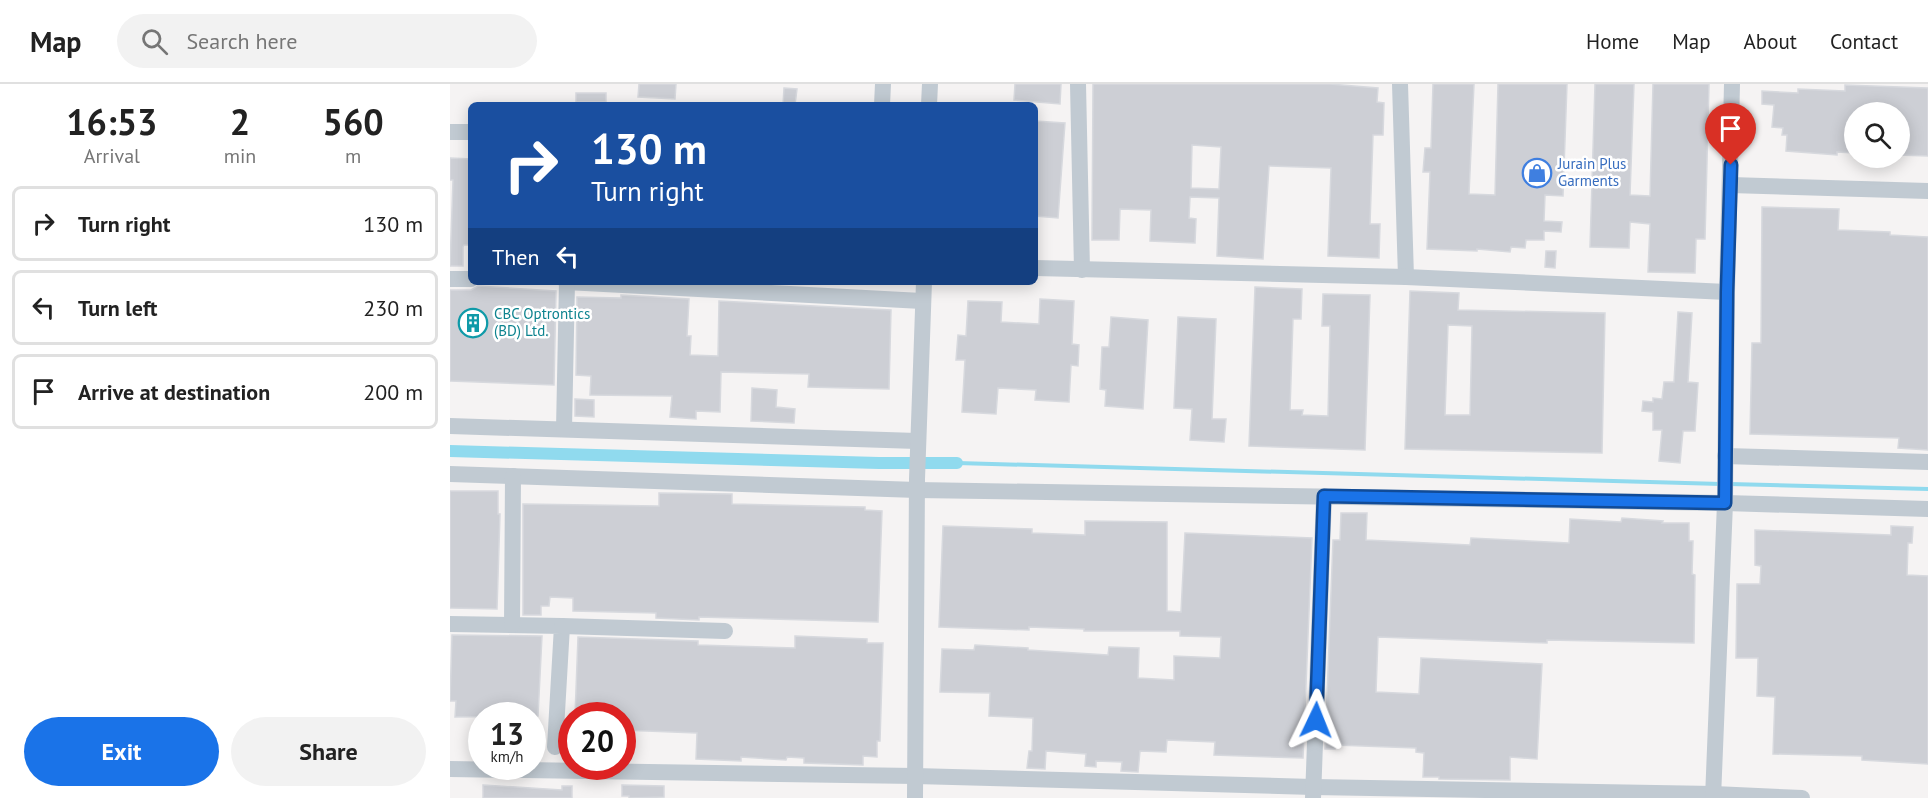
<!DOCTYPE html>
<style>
body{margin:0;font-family:"PT Sans",sans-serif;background:#f2f2f2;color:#222;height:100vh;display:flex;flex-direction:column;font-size:22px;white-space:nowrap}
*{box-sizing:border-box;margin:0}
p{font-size:20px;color:#767676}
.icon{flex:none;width:33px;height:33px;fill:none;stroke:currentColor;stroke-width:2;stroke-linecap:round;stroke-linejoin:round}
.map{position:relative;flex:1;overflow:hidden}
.sheet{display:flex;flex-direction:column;background:#fff;width:450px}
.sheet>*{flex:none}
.guide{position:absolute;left:18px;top:18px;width:570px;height:183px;border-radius:9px;box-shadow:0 3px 15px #0003;background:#1a4fa0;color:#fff;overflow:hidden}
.buttons{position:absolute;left:1394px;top:18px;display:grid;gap:12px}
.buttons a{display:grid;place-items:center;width:66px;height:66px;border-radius:50%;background:#fff;box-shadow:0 3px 15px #0003;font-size:30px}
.speed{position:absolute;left:18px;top:618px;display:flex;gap:12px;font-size:30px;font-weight:700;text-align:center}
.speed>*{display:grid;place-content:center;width:78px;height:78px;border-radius:50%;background:#fff;box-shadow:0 3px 15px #0003;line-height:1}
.speed small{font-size:15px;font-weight:400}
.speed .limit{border:9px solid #d22;background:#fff;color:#111}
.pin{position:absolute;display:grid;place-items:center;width:51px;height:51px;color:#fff;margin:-62px -26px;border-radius:50% 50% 50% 0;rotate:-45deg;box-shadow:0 0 6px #0007}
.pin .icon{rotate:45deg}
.me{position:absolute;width:66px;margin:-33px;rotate:2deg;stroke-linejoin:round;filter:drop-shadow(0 0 4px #0008)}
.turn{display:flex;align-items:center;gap:21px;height:126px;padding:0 24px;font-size:27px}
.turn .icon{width:78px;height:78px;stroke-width:2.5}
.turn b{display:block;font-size:42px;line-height:51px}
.then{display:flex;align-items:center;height:57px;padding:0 24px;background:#0003;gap:12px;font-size:22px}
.eta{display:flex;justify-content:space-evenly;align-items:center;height:102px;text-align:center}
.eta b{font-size:36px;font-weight:700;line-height:42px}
.action{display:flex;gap:12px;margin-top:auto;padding:12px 24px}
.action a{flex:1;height:69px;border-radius:36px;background:#1a73e8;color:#fff;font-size:24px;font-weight:700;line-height:69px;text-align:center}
.action a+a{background:#f2f2f2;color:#222}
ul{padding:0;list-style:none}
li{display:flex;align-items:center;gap:18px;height:75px;margin:0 12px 9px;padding:0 12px;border:3px solid #e0e0e0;border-radius:9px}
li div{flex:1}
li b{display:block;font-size:22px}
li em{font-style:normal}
header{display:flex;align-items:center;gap:36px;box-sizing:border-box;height:84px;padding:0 30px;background:#fff;border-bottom:2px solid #e0e0e0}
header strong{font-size:28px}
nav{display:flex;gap:33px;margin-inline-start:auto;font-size:21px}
.search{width:420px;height:54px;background:#f2f2f2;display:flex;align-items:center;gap:15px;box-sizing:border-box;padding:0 21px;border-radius:33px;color:#767676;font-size:22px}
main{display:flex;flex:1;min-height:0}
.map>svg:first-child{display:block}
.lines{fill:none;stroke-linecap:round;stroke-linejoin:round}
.stream{stroke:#90daee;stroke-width:4}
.canal{stroke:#90daee;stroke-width:12}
.building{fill:#cdcfd5;stroke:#d7d9de;stroke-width:1.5;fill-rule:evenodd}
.minor{stroke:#c1cad2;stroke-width:16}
.route-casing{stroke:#114b97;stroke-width:15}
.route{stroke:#1a73e8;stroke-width:10}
.labels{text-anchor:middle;stroke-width:5;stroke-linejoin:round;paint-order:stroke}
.shop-label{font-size:15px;fill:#366cbe;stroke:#fff;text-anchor:start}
.culture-label{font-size:15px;fill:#0d838f;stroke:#fff;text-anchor:start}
</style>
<header>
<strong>Map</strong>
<div class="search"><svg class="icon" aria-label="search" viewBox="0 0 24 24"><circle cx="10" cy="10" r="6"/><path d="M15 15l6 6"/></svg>Search here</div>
<nav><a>Home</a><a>Map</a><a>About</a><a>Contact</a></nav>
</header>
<main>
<section class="sheet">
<div class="eta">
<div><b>16:53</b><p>Arrival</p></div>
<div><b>2</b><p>min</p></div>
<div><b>560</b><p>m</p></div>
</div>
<ul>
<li><svg class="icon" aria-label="right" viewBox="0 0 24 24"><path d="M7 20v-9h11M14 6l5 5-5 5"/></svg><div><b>Turn right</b></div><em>130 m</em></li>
<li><svg class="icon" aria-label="left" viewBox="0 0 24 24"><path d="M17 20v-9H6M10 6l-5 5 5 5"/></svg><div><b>Turn left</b></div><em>230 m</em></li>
<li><svg class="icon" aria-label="arrive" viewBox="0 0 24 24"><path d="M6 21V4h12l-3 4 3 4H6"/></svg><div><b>Arrive at destination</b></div><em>200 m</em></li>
</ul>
<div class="action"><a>Exit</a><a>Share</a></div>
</section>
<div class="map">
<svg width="1478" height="714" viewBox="0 0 1478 714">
<rect width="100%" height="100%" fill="#f5f3f3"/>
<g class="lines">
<!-- stream -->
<g class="stream">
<path d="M 507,379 L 1271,400"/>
<path d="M 1279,400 L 1478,405"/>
</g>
<!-- canal -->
<path class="canal" d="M 0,367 L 429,379 L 507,379"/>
</g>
<!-- building -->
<g class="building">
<path d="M 189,0 L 226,0 L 225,15 L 188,13 Z"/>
<path d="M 565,0 L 611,0 L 610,20 L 564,16 Z"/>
<path d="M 643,0 L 880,0 L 928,4 L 927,18 L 934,19 L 933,51 L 923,51 L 920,140 L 930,140 L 929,174 L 878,172 L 881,84 L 819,82 L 813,175 L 767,172 L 769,114 L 740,113 L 739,134 L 746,135 L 745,159 L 700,157 L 701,126 L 670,125 L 669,156 L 642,156 ZM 742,61 L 771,63 L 769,105 L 741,104 Z"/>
<path d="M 983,0 L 1024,0 L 1019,110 L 1045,111 L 1048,0 L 1117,0 L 1113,112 L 1095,111 L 1094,137 L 1112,138 L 1111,148 L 1094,147 L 1094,156 L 1076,156 L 1075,164 L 1061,163 L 1060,168 L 1027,165 L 1027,167 L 977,165 L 980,88 L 973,88 L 975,64 L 981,64 Z"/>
<path d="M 1145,0 L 1184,0 L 1180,111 L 1200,112 L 1203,0 L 1259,0 L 1255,155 L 1246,155 L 1245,189 L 1198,188 L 1200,140 L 1180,138 L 1179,164 L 1140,163 Z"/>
<path d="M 1395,1 L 1478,4 L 1478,72 L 1449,71 L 1449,28 L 1404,28 L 1404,69 L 1387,68 L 1387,71 L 1336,67 L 1337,51 L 1332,51 L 1333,44 L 1322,43 L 1324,21 L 1312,20 L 1312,7 L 1348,9 L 1348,5 L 1395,7 Z"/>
<path d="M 334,4 L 347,5 L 345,21 L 333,21 Z"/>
<rect x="126" y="9" width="30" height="9"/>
<path d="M 585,37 L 615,39 L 608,134 L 585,132 Z"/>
<path d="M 0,74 L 21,75 L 21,161 L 14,161 L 13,163 L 13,182 L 0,182 L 3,96 L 0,96 Z"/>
<path d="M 1312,123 L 1389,125 L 1388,146 L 1440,148 L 1440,151 L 1478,153 L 1478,366 L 1448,364 L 1449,354 L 1300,350 L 1302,259 L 1311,259 Z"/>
<path d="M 1096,167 L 1106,167 L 1105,184 L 1095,183 Z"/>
<path d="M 28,202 L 106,207 L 104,301 L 0,297 L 0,206 L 21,206 Z"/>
<path d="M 805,203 L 852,205 L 851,235 L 843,235 L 840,326 L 853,326 L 852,331 L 878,332 L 880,242 L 872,242 L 873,210 L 920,211 L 915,366 L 799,362 Z"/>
<path d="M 960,207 L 1009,209 L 1008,226 L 1155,229 L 1152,369 L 955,365 ZM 998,241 L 1022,242 L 1020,331 L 995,331 Z"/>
<path d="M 171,211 L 239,215 L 237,252 L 241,252 L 240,271 L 268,272 L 269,217 L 441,226 L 439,305 L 358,303 L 359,290 L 271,288 L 270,328 L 246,327 L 246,335 L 220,333 L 222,312 L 140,311 L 141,292 L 126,291 L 127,213 L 171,214 Z"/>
<path d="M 590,215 L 624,217 L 622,260 L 629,261 L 628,282 L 621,281 L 619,318 L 585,316 L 586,306 L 548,304 L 546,330 L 512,328 L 515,276 L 506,276 L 508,251 L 516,252 L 518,217 L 552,218 L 551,238 L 589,240 Z"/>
<path d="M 1228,228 L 1242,229 L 1238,298 L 1248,299 L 1245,347 L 1233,347 L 1230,379 L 1209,377 L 1212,346 L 1203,346 L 1203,328 L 1192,327 L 1193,317 L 1203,318 L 1203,314 L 1212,315 L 1214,298 L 1224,298 Z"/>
<path d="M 661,233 L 698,236 L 693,325 L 655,322 L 656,306 L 650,305 L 652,263 L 659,263 Z"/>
<path d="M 728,233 L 766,235 L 762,335 L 776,335 L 774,358 L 740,356 L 742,325 L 724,324 Z"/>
<path d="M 302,304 L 327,306 L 326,323 L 345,325 L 344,339 L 301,337 Z"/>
<path d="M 125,315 L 144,316 L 144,333 L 125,332 Z"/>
<path d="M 0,407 L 48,407 L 48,430 L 50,430 L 47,525 L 0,524 Z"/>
<path d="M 209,409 L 282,410 L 282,420 L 415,423 L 415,426 L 432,427 L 428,538 L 249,533 L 249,536 L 206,534 L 206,529 L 123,527 L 123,514 L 100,513 L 99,522 L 91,522 L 91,531 L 73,531 L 73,420 L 209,422 Z"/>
<path d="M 891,429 L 917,429 L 916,456 L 1020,461 L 1021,454 L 1119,459 L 1120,435 L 1171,438 L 1172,434 L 1213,437 L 1212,439 L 1239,439 L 1239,457 L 1243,457 L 1242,490 L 1245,491 L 1244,559 L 1097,556 L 1097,559 L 928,553 L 926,608 L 969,610 L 971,574 L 1092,580 L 1087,675 L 1060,673 L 1060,696 L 989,695 L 989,693 L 973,693 L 974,669 L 966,668 L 966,664 L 885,661 L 885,665 L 875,665 L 883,456 L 890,456 Z"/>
<path d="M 635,437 L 717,438 L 717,527 L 731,528 L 735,449 L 862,454 L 853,674 L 764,671 L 765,658 L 717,656 L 716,668 L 690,667 L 688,688 L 671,687 L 672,678 L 646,677 L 646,683 L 635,682 L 636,670 L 596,667 L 595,685 L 577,684 L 579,667 L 582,667 L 583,634 L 539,632 L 540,609 L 490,608 L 492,565 L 524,566 L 525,561 L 578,564 L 578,566 L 658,571 L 659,563 L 689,564 L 688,594 L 724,596 L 724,572 L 770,574 L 771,553 L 730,552 L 730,547 L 634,547 L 634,545 L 579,543 L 579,546 L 489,543 L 493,442 L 582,445 L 582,449 L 635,451 Z"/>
<path d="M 1441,442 L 1463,443 L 1462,459 L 1458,459 L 1457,491 L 1478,492 L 1478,680 L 1412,676 L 1412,672 L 1323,670 L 1325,613 L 1307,612 L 1308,574 L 1286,574 L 1287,500 L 1310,500 L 1311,482 L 1305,481 L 1305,446 L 1441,451 Z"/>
<path d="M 2,551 L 92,552 L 88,632 L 5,633 L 6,617 L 0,617 Z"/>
<path d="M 345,552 L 417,555 L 417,559 L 433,559 L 430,657 L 427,657 L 427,673 L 413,672 L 413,681 L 354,679 L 354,674 L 337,673 L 336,676 L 291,673 L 291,677 L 246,675 L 247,649 L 172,646 L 172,632 L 125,632 L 128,553 L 248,557 L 248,561 L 345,564 Z"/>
<path d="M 33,701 L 112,706 L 112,702 L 122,702 L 122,714 L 33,714 Z"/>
<path d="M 172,701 L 214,702 L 214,713 L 179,714 L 179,712 L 172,712 Z"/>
</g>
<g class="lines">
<!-- minor -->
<g class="minor">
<path d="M 628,0 L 632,186"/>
<path d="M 950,0 L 956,193"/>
<path d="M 432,21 L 433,0"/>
<path d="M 479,21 L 480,0"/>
<path d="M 0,48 L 21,48"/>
<path d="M 1280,101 L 1478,107"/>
<path d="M 585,184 L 956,193 L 1277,208"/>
<path d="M 0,195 L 21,195"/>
<path d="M 116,198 L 472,217"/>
<path d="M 0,342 L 467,357"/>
<path d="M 114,345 L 117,198"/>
<path d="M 1275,372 L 1478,378"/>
<path d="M 0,390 L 467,406 L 1275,419 L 1478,425"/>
<path d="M 0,540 L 112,542 L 105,663"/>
<path d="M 62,541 L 63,392"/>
<path d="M 112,542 L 275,547"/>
<path d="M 0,685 L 465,692 L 863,703 L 1264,710 L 1352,714"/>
<path d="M 465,714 L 467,395 L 474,198"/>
<path d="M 863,714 L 874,412"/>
<path d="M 1263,714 L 1275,419 L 1277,208 L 1282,0"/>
</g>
</g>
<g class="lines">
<!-- route casing -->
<g class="route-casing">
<path id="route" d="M 866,636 L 874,412 L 1275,419 L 1277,208 L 1281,81"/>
</g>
<!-- route -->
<use href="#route" class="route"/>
</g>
<!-- icons -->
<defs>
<g id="shop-ring" transform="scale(1.5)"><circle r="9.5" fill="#fff" stroke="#3f7fe0" stroke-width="1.5"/><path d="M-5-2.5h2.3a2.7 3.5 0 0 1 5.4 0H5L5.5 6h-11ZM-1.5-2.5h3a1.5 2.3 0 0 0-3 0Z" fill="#3f7fe0"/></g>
<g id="building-ring" transform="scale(1.5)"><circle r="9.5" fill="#fff" stroke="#0f9aa8" stroke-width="1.5"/><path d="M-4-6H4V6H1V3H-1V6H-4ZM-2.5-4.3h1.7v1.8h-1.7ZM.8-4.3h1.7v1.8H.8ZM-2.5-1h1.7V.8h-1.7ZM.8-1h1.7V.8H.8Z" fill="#0f9aa8"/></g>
</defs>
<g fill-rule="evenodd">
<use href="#shop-ring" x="1087" y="89"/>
<use href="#building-ring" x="23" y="239"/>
</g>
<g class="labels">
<!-- shop labels -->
<g class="shop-label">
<text x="1108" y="85">Jurain Plus<tspan x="1108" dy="17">Garments</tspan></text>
</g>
<!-- culture labels -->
<g class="culture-label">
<text x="44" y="235">CBC Optrontics<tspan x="44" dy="17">(BD) Ltd.</tspan></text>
</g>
</g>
</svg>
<div class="buttons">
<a><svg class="icon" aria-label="search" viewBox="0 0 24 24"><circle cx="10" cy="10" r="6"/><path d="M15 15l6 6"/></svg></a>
</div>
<div class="speed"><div>13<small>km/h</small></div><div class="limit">20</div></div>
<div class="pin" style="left:1281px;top:81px;background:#d93025"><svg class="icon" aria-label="arrive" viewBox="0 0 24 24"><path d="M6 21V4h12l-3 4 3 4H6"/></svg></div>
<svg class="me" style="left:866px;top:636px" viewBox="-20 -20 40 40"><path d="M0-17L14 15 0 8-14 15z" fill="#1a73e8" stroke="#fff" stroke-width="4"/></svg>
<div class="guide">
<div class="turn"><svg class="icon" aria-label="right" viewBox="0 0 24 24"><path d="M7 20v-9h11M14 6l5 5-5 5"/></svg><div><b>130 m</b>Turn right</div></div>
<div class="then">Then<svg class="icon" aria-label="left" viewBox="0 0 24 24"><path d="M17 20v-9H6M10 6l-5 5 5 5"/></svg></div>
</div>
</div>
</main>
